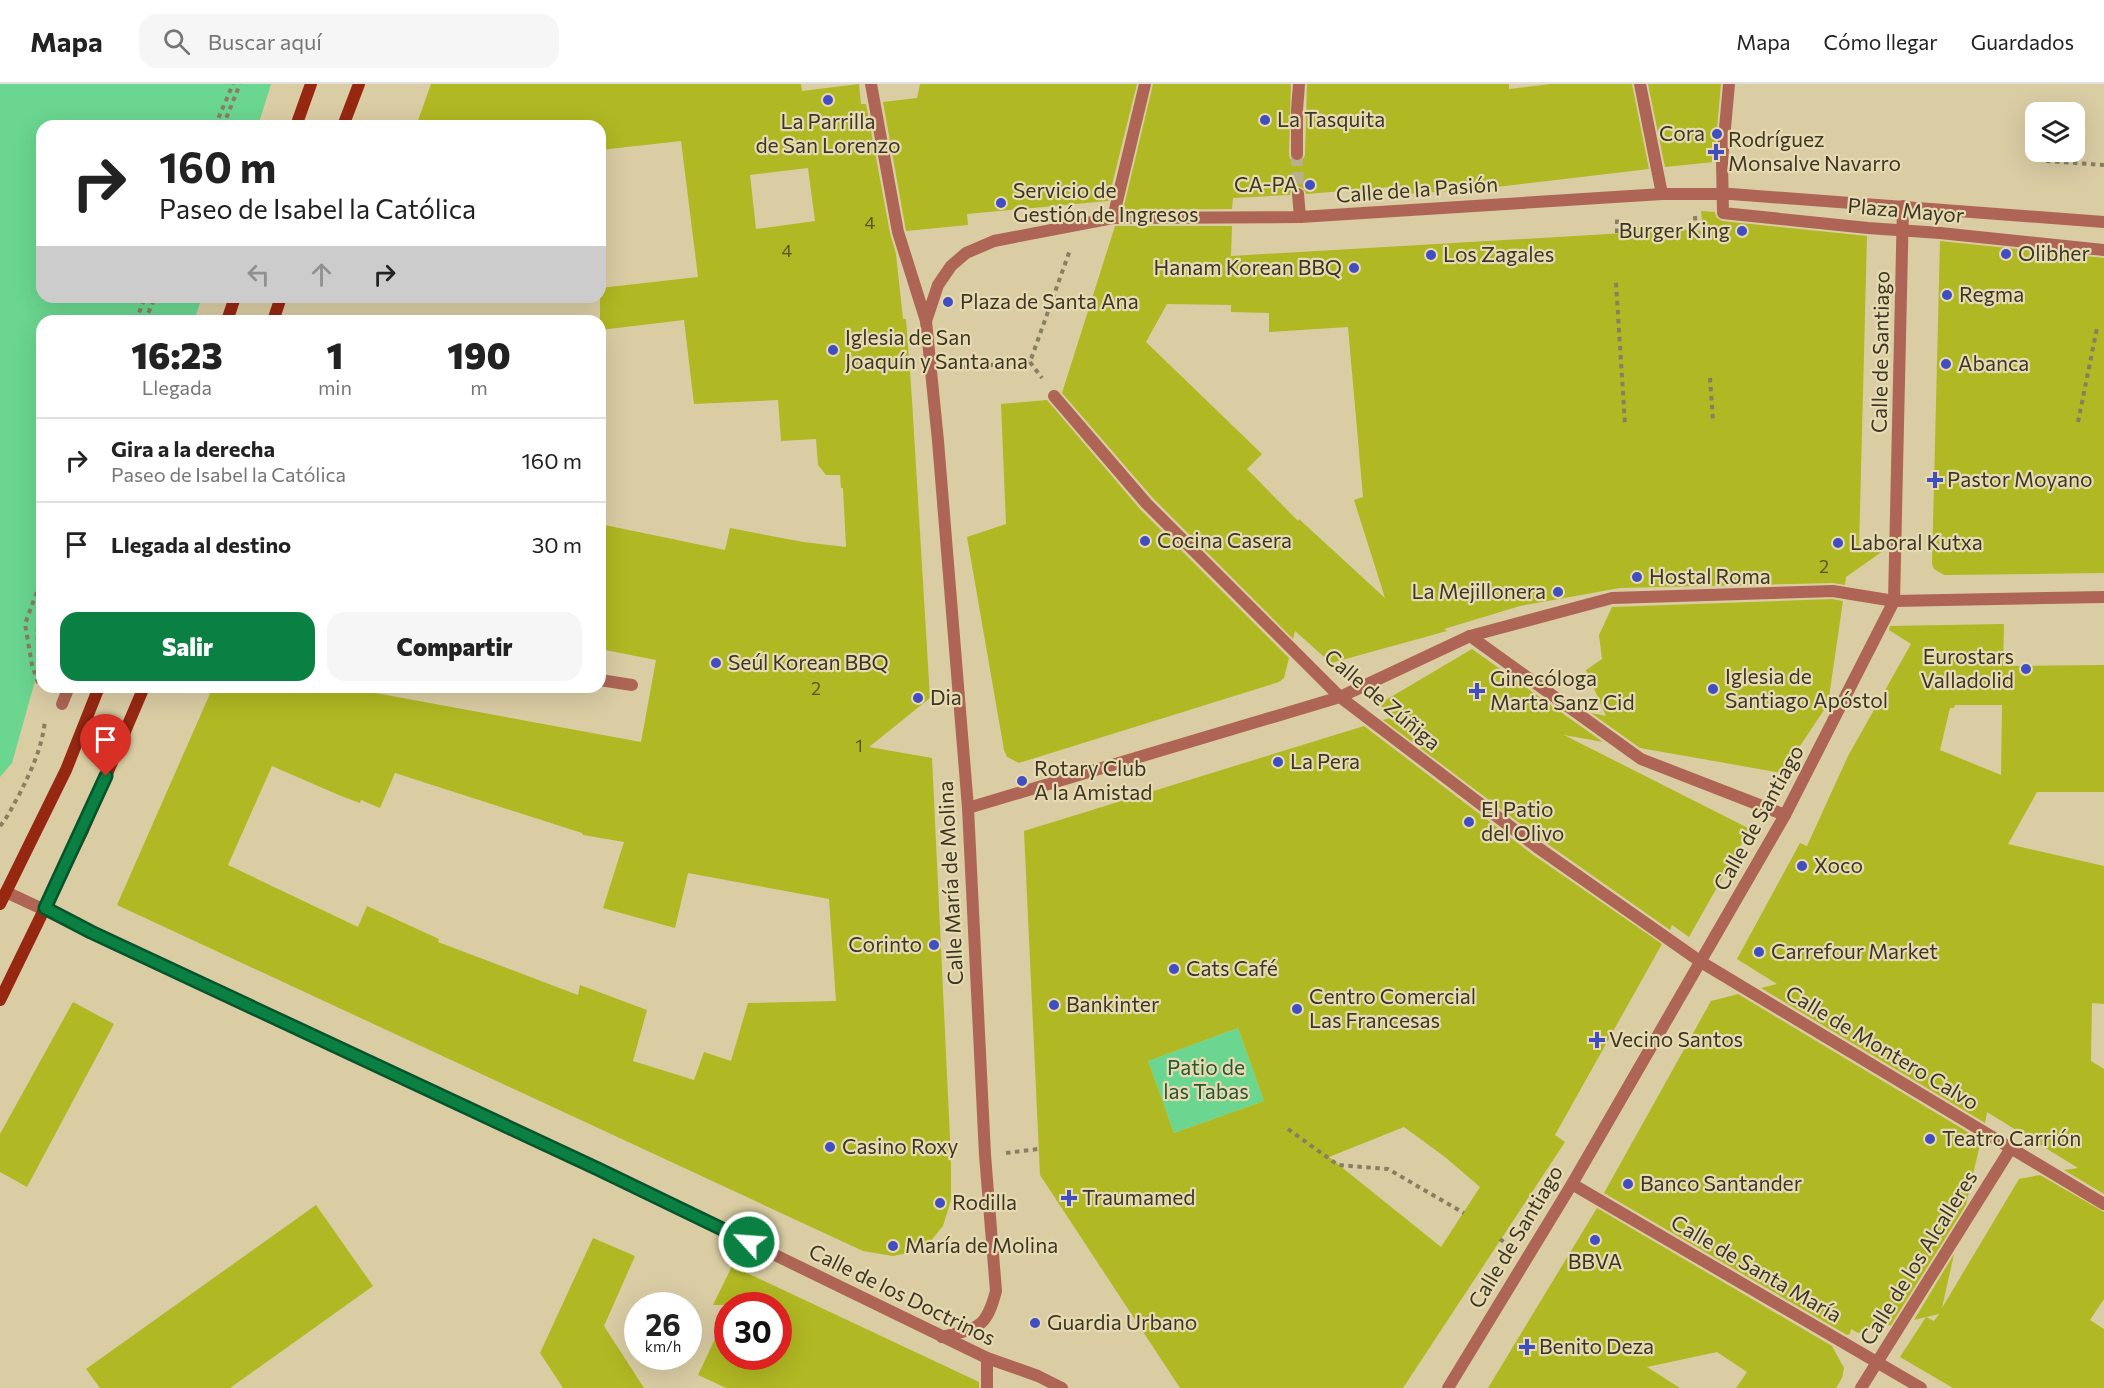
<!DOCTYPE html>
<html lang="es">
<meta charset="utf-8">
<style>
body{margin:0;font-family:Commissioner,sans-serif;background:#f6f6f6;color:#222;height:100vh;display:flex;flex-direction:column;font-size:22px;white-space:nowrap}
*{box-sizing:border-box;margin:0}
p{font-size:20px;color:#767676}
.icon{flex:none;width:33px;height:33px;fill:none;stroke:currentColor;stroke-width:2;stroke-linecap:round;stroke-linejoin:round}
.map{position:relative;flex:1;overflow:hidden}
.panel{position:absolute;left:36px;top:231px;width:570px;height:378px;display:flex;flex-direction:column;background:#fff;border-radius:18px;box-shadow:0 6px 24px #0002}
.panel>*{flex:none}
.top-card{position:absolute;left:36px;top:36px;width:570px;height:183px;border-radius:18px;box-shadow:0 6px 24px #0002;background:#fff;color:#222;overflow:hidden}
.buttons{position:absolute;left:2025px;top:18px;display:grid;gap:12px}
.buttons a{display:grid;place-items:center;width:60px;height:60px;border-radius:12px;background:#fff;box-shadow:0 6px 24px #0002;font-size:30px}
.speed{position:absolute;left:624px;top:1208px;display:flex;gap:12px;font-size:30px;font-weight:700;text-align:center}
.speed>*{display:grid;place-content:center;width:78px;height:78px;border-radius:50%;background:#fff;box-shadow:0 6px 24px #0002;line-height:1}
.speed small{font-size:15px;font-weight:400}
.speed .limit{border:9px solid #d22;background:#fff;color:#111}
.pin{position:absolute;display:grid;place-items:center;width:51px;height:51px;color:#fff;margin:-62px -26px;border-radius:50% 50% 50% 0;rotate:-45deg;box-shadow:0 0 6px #0007}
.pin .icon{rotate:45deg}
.me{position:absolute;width:66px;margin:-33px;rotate:296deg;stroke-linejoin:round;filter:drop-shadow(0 0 4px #0008)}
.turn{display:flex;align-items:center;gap:21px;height:126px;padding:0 24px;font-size:27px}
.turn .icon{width:78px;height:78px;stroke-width:2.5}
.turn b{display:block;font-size:42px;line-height:51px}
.lanes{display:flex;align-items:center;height:57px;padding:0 24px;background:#0003;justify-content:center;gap:30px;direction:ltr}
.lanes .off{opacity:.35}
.eta{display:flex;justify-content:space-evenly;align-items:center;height:102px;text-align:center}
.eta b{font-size:36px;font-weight:800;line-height:42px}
.button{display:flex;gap:12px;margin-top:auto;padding:12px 24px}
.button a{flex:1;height:69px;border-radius:18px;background:#0b8043;color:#fff;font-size:24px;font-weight:800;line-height:69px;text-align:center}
.button a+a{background:#f6f6f6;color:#222}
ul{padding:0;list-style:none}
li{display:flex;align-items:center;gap:18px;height:84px;padding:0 24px;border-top:2px solid #e0e0e0}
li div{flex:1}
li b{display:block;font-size:22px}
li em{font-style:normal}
header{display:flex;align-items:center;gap:36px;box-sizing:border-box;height:84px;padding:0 30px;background:#fff;border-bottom:2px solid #e0e0e0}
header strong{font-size:28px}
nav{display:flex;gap:33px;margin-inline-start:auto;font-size:21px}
.search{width:420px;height:54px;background:#f6f6f6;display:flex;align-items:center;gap:15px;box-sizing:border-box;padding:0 21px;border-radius:18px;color:#767676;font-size:22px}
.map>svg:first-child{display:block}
.green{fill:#6ad68f}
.building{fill:#b0b823;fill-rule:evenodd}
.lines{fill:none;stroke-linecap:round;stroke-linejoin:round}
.street-tunnel{stroke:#baaf8b;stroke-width:12;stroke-dasharray:12 6;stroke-linecap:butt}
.path{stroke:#887f63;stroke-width:4;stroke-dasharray:4.5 4.5;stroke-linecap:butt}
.lane{stroke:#ae6555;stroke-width:12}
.street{stroke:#ae6555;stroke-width:12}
.secondary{stroke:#962812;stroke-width:12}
.route-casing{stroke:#07532c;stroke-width:15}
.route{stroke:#0b8043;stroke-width:10}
.poi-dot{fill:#414ec2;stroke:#e7dab1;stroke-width:2}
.labels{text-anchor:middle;stroke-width:4.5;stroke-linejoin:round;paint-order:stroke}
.number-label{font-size:18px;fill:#585625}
.poi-label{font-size:21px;fill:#3b3626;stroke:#e7dab1;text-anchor:start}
.street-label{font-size:21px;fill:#3b3626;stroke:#e7dab1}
.park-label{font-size:21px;fill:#255636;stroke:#e7dab1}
</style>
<header>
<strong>Mapa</strong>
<div class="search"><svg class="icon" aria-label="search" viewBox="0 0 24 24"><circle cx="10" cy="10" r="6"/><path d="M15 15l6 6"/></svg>Buscar aquí</div>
<nav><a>Mapa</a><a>Cómo llegar</a><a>Guardados</a></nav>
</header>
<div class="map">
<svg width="2104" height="1304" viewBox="0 0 2104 1304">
<rect width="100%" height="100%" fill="#dacda4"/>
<!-- green -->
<g class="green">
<path d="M 0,0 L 271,0 L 258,42 L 42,42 L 42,213 L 202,213 L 194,237 L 42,237 L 42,572 L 12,679 L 0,693 Z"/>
<path d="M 1238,944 L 1264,1017 L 1174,1049 L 1148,977 Z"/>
</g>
<!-- building -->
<g class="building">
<path d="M 431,0 L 801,0 L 802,7 L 859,0 L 861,20 L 866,20 L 890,149 L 896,170 L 903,235 L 906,235 L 912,316 L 930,614 L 869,663 L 932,674 L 951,1075 L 951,1116 L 943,1142 L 929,1159 L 907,1169 L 893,1172 L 863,1167 L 117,821 L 213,603 L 343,603 L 641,658 L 656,576 L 600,565 L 600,440 L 725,466 L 730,444 L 803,458 L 846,463 L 843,404 L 841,404 L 840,391 L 826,391 L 818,381 L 816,355 L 781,357 L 778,316 L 694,320 L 684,236 L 600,246 L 600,204 L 698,193 L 681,57 L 600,66 L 600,42 L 416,42 ZM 808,84 L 815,137 L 756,145 L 750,91 ZM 272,682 L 341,712 L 360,719 L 361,716 L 380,724 L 395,689 L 582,749 L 583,751 L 624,758 L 603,824 L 675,844 L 688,789 L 829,815 L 836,917 L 748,919 L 731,977 L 704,968 L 694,996 L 633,977 L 647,926 L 580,901 L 578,911 L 438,858 L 439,855 L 367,822 L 358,843 L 228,781 Z"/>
<path d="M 920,0 L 1137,0 L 1108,117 L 967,130 L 968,141 L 906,147 L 883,18 L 917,14 Z"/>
<path d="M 1153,0 L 1291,0 L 1289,70 L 1290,75 L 1296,78 L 1302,77 L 1305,71 L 1307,0 L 1509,0 L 1509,5 L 1551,0 L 1632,0 L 1649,85 L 1480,105 L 1391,111 L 1392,103 L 1306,110 L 1304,105 L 1298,102 L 1291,106 L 1290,111 L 1233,114 L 1232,125 L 1123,126 Z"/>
<path d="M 1648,0 L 1721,0 L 1714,78 L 1665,83 Z"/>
<path d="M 1701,127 L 1715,128 L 1716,133 L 1722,137 L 1867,152 L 1859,465 L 1883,467 L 1846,493 L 1845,501 L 1833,499 L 1620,504 L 1520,522 L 1444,545 L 1447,547 L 1331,579 L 1295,547 L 1293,555 L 1152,413 L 1062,309 L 1115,142 L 1232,142 L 1231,172 L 1625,149 L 1625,141 L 1703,147 ZM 1167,220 L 1231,221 L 1231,228 L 1269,229 L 1269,248 L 1348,243 L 1363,413 L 1354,416 L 1385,514 L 1299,435 L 1298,437 L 1247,385 L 1262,370 L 1146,258 Z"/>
<path d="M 1940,157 L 2104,174 L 2104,489 L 1944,491 L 1934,485 L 1932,480 Z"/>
<path d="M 1047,316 L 1140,425 L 1289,574 L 1284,594 L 1279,598 L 1019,679 L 1007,673 L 1004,666 L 967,453 L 1006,440 L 1001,320 Z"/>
<path d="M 1832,515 L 1843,517 L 1828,620 L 1782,689 L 1640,664 L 1591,629 L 1606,632 L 1586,586 L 1602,575 L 1599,551 L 1612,523 Z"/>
<path d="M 2004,540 L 2003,582 L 2104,581 L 2104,708 L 2037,708 L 2008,760 L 2104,782 L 2104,920 L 2092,919 L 2091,977 L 2104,985 L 2104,1110 L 2064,1086 L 2078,1084 L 1987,1028 L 1985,1039 L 1761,904 L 1777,900 L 1737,875 L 1800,759 L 1807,762 L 1848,672 L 1911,560 L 1889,546 L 1890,542 ZM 1955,621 L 2002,621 L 2001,691 L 1940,666 L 1950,624 L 1954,624 Z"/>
<path d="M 1472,565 L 1603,658 L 1564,651 L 1750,745 L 1689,853 L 1672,841 L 1670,846 L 1542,756 L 1383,636 L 1393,633 L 1379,620 Z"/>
<path d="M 1364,642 L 1532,770 L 1662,860 L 1555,1051 L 1565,1058 L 1403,1304 L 1180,1304 L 1040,1091 L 1024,747 ZM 1238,944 L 1264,1017 L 1174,1049 L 1148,977 ZM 1404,1043 L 1445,1073 L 1480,1103 L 1441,1163 L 1329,1073 Z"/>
<path d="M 1738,910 L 1981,1056 L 1966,1121 L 1891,1241 L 1858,1249 L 1851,1245 L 1850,1250 L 1847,1251 L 1604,1109 L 1711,917 Z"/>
<path d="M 73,918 L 114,940 L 27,1103 L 0,1088 L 0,1050 Z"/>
<path d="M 2040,1091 L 2104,1128 L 2104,1215 L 2090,1236 L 2104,1245 L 2104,1304 L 1953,1304 L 1900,1273 L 1926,1233 L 1934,1237 L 1939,1230 L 1914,1236 L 1954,1170 L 1942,1224 L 2019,1095 Z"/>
<path d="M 316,1121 L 373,1202 L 230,1304 L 100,1304 L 86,1285 Z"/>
<path d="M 1597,1124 L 1832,1262 L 1844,1284 L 1842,1294 L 1836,1304 L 1736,1304 L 1747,1288 L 1717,1268 L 1647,1283 L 1680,1304 L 1488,1304 Z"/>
<path d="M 593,1154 L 635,1172 L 604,1242 L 644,1304 L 563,1304 L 540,1269 Z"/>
<path d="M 732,1182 L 979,1298 L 979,1304 L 726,1304 L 698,1291 L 728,1227 L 728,1272 L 778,1272 L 778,1221 L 713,1221 Z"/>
</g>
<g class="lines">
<!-- street-tunnel -->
<path class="street-tunnel" d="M 1297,70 L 1298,110"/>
<!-- path -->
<g class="path">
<path d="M 215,42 L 233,0"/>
<path d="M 223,42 L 240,0"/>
<path d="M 2046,77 L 2104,81"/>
<path d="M 1695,132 L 1696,147"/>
<path d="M 1617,149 L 1617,135"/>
<path d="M 1616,199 L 1625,340"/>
<path d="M 136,237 L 145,213"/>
<path d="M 145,237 L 155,213"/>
<path d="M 1030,278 L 1042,294"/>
<path d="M 953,284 L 1030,278 L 1070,166"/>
<path d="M 1710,294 L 1713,337"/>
<path d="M 2078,338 L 2097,244"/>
<path d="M 42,525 C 37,540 35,557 42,572"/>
<path d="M 38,599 L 32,581 L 25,540 L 42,494"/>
<path d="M 0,742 C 8,733 12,723 18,713 C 31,687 42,665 45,636"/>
<path d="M 1288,1045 L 1338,1081 L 1388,1085 L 1464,1129"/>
<path d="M 1006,1069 L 1038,1065"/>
<path d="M 1500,1155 L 1509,1162"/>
</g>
<!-- lane -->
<path class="lane" d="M 62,620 L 69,603"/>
<!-- street -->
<g class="street">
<path d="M 871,0 L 898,148 L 926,237 L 938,357 L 968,724 L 985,1071 L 996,1207 C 986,1245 978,1244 942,1253"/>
<path d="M 1640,0 L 1662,110"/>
<path d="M 1729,0 L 1722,77 L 1723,129 L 1868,144 L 1940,149 L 2104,166"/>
<path d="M 1297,70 L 1297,26 L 1299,0"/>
<path d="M 1298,110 L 1300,133"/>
<path d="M 1113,134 L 1145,0"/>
<path d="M 926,237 L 938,201 L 951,182 L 966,169 L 994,157 L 1113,134 L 1300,133 L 1662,110 L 1731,110 L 2104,138"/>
<path d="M 1054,312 L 1146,419 L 1340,613 L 1537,763 L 1701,878 L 2104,1120"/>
<path d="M 1470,552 L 1641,675 L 1785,731"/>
<path d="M 600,596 L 632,601"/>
<path d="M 968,724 L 1340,613 L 1470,552 L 1612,514 L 1833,507 L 1894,517 L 2104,513"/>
<path d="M 6,808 L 598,1085 L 987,1274 L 1038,1292 L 1062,1304"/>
<path d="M 1572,1100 L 1921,1304"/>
<path d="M 987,1274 L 987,1304"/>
<path d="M 1448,1304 L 1572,1100 L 1785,731 L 1894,517 L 1903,122"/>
<path d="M 1861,1304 L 2011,1064"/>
</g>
<!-- secondary -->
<g class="secondary">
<path d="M 296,42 L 311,0"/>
<path d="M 343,42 L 359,0"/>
<path d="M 227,237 L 235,213"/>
<path d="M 273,237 L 281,213"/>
<path d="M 0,820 L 66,686 L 99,603"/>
<path d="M 0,916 L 83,746 L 144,603"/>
</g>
</g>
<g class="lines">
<!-- route casing -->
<g class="route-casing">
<path id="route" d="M 106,692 L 45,824 L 91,848 L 598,1085 L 749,1158"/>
</g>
<!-- route -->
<use href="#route" class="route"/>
</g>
<!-- markers -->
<g class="poi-dot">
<circle cx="828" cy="16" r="6"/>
<circle cx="1265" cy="36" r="6"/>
<circle cx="1717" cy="50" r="6"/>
<path d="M1713 59h6v6h6v6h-6v6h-6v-6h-6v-6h6z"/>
<circle cx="1310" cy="101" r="6"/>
<circle cx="1001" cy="119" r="6"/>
<circle cx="1742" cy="147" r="6"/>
<circle cx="2006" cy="170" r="6"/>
<circle cx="1431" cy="171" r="6"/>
<circle cx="1354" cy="184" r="6"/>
<circle cx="1947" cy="211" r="6"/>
<circle cx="948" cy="218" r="6"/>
<circle cx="833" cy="266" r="6"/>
<circle cx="1946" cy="280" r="6"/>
<path d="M1932 387h6v6h6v6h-6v6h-6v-6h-6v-6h6z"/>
<circle cx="1145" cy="457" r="6"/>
<circle cx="1838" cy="459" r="6"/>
<circle cx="1637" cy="493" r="6"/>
<circle cx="1558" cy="508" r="6"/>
<circle cx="716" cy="579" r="6"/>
<circle cx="2026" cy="585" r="6"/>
<circle cx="1713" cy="605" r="6"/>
<path d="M1474 598h6v6h6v6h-6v6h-6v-6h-6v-6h6z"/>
<circle cx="918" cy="614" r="6"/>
<circle cx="1278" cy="678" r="6"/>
<circle cx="1022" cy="697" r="6"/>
<circle cx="1469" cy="738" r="6"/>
<circle cx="1802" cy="782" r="6"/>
<circle cx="934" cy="861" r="6"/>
<circle cx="1759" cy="868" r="6"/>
<circle cx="1174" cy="885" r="6"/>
<circle cx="1054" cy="921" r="6"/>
<circle cx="1297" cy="925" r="6"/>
<path d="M1594 947h6v6h6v6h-6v6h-6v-6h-6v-6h6z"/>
<circle cx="1930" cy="1055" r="6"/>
<circle cx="830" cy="1063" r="6"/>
<circle cx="1628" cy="1100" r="6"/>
<path d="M1066 1105h6v6h6v6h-6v6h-6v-6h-6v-6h6z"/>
<circle cx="940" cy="1119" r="6"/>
<circle cx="1595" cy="1156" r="6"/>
<circle cx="893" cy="1162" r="6"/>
<circle cx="1035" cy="1239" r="6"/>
<path d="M1524 1254h6v6h6v6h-6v6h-6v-6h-6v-6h6z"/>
</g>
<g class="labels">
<!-- number labels -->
<g class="number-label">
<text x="870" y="145">4</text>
<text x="787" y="173">4</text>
<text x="1824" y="489">2</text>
<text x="816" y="611">2</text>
<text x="859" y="668">1</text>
</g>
<!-- poi labels -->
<g class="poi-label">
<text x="1277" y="43">La Tasquita</text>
<text x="828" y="45" text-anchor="middle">La Parrilla<tspan x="828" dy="24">de San Lorenzo</tspan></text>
<text x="1705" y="57" text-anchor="end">Cora</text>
<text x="1728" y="63">Rodríguez<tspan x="1728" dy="24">Monsalve Navarro</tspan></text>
<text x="1298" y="108" text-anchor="end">CA-PA</text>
<text x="1013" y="114">Servicio de<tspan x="1013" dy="24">Gestión de Ingresos</tspan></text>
<text x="1730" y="154" text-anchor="end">Burger King</text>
<text x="2018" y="177">Olibher</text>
<text x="1443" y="178">Los Zagales</text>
<text x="1342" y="191" text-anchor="end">Hanam Korean BBQ</text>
<text x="1959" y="218">Regma</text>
<text x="960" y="225">Plaza de Santa Ana</text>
<text x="845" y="261">Iglesia de San<tspan x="845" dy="24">Joaquín y Santa ana</tspan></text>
<text x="1958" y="287">Abanca</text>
<text x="1947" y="403">Pastor Moyano</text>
<text x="1157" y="464">Cocina Casera</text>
<text x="1850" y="466">Laboral Kutxa</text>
<text x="1649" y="500">Hostal Roma</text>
<text x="1546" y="515" text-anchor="end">La Mejillonera</text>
<text x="2014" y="580" text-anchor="end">Eurostars<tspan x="2014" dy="24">Valladolid</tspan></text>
<text x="728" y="586">Seúl Korean BBQ</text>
<text x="1725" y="600">Iglesia de<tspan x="1725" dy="24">Santiago Apóstol</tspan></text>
<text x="1490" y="602">Ginecóloga<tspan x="1490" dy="24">Marta Sanz Cid</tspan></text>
<text x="930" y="621">Dia</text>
<text x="1290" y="685">La Pera</text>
<text x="1034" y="692">Rotary Club<tspan x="1034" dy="24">A la Amistad</tspan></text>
<text x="1481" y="733">El Patio<tspan x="1481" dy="24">del Olivo</tspan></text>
<text x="1814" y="789">Xoco</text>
<text x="922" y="868" text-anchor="end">Corinto</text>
<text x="1771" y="875">Carrefour Market</text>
<text x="1186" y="892">Cats Café</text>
<text x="1309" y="920">Centro Comercial<tspan x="1309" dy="24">Las Francesas</tspan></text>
<text x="1066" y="928">Bankinter</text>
<text x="1609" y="963">Vecino Santos</text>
<text x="1942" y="1062">Teatro Carrión</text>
<text x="842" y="1070">Casino Roxy</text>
<text x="1640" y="1107">Banco Santander</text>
<text x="1082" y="1121">Traumamed</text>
<text x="952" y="1126">Rodilla</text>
<text x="905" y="1169">María de Molina</text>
<text x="1595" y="1185" text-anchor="middle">BBVA</text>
<text x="1047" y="1246">Guardia Urbano</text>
<text x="1539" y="1270">Benito Deza</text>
</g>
<!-- street labels -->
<g class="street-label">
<text transform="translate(1417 106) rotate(-4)" y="7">Calle de la Pasión</text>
<text transform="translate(1906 127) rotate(5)" y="7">Plaza Mayor</text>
<text transform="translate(1881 268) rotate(-89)" y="7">Calle de Santiago</text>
<text transform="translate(1382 616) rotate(40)" y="7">Calle de Zúñiga</text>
<text transform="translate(1759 734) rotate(-61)" y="7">Calle de Santiago</text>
<text transform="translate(951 799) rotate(-93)" y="7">Calle María de Molina</text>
<text transform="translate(1882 964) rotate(31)" y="7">Calle de Montero Calvo</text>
<text transform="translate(1516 1153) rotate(-59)" y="7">Calle de Santiago</text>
<text transform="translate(1919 1174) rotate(-58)" y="7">Calle de los Alcalleres</text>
<text transform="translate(1756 1185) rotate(30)" y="7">Calle de Santa María</text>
<text transform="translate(902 1211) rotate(26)" y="7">Calle de los Doctrinos</text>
</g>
<!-- park labels -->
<g class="park-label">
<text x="1206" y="991">Patio de<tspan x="1206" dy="24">las Tabas</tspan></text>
</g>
</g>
</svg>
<div class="buttons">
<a><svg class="icon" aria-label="layers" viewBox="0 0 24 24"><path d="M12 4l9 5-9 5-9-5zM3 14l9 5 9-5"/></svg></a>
</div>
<div class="speed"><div>26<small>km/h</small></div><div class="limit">30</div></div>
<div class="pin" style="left:106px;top:692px;background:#d93025"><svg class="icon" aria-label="arrive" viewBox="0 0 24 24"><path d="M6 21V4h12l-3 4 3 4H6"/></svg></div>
<svg class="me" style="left:749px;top:1158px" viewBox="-20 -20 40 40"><circle r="17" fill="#0b8043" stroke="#fff" stroke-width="3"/><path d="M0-11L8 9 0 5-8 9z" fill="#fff"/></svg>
<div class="top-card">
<div class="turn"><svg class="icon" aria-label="right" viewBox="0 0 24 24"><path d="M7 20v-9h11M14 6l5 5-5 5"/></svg><div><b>160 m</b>Paseo de Isabel la Católica</div></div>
<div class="lanes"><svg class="icon off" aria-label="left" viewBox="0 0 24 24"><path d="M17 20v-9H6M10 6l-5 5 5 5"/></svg><svg class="icon off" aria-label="ahead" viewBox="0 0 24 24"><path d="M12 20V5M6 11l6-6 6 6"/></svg><svg class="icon" aria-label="right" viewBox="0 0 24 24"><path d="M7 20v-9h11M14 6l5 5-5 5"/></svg></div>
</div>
<section class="panel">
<div class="eta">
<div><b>16:23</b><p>Llegada</p></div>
<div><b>1</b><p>min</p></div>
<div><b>190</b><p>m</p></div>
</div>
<ul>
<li><svg class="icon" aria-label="right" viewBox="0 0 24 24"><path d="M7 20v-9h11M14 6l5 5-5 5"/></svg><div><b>Gira a la derecha</b><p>Paseo de Isabel la Católica</p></div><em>160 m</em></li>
<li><svg class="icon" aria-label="arrive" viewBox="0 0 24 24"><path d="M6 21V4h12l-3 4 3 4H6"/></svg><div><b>Llegada al destino</b></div><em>30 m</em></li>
</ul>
<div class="button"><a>Salir</a><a>Compartir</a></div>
</section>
</div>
